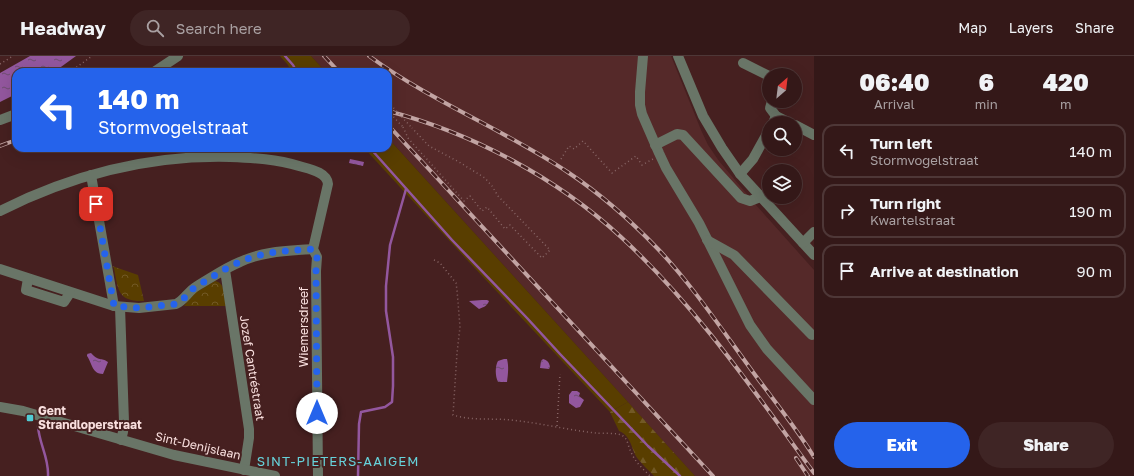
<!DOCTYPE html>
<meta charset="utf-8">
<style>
body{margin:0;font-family:"Golos Text",sans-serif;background:#3f2525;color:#f1f3f6;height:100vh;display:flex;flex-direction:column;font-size:15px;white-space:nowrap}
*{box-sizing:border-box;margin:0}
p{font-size:13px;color:#a9a0a2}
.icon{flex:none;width:22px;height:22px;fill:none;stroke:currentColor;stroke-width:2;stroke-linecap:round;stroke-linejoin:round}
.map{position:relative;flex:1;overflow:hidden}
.side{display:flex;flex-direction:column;background:#341818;width:320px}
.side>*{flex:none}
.guide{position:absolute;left:12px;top:12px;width:380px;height:84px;border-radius:12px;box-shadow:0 4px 16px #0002,0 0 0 1px #4e3737;background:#2563eb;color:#fff;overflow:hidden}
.needle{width:26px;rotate:28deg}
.controls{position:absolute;left:762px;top:12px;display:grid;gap:8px}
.controls a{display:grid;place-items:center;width:40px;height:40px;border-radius:50%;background:#341818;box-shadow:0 4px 16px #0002,0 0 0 1px #4e3737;font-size:20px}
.pin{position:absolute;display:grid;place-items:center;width:34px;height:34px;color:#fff;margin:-17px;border-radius:8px;box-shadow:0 2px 6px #0006}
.me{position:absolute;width:44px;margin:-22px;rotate:0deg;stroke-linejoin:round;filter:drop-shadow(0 0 3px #0008)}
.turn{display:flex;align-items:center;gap:14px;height:84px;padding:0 20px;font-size:18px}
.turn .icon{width:52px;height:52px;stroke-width:2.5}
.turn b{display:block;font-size:28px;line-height:34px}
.eta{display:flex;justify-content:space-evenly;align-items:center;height:68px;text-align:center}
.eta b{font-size:24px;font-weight:800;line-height:28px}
.cta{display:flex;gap:8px;margin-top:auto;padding:8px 20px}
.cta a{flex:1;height:46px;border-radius:24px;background:#2563eb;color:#fff;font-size:16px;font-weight:800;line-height:46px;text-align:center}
.cta a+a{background:#3f2525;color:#f1f3f6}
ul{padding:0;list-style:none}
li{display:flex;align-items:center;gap:12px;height:54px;margin:0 8px 6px;padding:0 12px;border:2px solid #4e3737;border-radius:12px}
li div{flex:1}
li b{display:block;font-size:15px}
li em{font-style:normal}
header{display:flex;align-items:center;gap:24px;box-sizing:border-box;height:56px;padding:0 20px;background:#341818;border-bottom:1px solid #4e3737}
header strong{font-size:19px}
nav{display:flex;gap:22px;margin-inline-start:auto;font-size:14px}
.search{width:280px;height:36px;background:#3f2525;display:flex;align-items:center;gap:10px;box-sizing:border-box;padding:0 14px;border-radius:22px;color:#a9a0a2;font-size:15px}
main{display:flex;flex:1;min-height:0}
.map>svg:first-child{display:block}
.built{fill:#552929}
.grass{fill:#593e00}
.forest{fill:url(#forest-firs)}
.park{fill:url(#park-crowns)}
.water{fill:url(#water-ripples)}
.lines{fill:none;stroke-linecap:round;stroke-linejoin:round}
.stream{stroke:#93579e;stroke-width:2.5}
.path{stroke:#866;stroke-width:1.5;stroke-dasharray:1 3;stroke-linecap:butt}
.minor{stroke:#697567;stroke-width:10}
.rail-casing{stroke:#c2a4a3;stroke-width:4}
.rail{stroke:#462020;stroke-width:2.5;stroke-dasharray:8;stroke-linecap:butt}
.path-bridge{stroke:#866;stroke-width:1.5;stroke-dasharray:1 3;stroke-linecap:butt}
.route{stroke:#2563eb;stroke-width:7;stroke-dasharray:0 12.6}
.poi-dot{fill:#51ccd4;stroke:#462020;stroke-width:1.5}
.labels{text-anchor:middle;stroke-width:4;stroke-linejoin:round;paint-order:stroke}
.street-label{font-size:12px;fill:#f9dfde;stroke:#462020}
.poi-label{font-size:12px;font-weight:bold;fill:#f9dfde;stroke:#462020;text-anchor:start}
.neighbourhood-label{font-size:13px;letter-spacing:1px;fill:#66d2da;stroke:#462020}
</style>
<header>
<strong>Headway</strong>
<div class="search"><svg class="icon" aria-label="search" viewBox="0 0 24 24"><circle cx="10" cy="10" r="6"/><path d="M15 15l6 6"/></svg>Search here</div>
<nav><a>Map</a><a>Layers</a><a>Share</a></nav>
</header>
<main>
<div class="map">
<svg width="814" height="420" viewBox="0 0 814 420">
<defs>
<pattern id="forest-firs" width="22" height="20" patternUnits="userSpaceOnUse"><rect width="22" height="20" fill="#593e00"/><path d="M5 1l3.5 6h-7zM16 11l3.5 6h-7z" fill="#725925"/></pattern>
<pattern id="park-crowns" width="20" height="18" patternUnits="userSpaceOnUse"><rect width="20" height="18" fill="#593e00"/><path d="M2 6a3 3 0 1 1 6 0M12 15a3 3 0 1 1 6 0" fill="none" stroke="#725925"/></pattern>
<pattern id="water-ripples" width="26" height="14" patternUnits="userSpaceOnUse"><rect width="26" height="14" fill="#93579e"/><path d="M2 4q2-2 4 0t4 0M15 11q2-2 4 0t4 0" fill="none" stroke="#6f4d70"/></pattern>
</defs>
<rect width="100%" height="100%" fill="#462020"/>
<!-- built -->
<path class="built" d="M 311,0 L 671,0 L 701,74 L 708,89 L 719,105 L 756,149 L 814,214 L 814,420 L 695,420 L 388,82 L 388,16 L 326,16 Z"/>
<!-- grass -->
<g class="grass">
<path d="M 280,0 L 311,0 L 326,16 L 291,16 L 288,9 Z"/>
<path d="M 388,82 L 628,346 L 610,356 L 469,206 L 364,92 L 388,92 Z"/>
</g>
<!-- forest -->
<path class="forest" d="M 628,346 L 695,420 L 654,420 C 649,415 643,409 638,403 C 631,394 632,380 619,375 L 610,356 Z"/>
<!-- park -->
<g class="park">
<path d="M 112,210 L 138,219 L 144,245 C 118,246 118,234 114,212 Z"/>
<path d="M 215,225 C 226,227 224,241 226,250 L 184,250 L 193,238 Z"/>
</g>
<!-- water -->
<g class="water">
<path d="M 30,0 L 76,0 L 54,16 L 16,16 L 16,38 L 0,46 L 0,17 Z"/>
<path d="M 350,103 L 364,106 L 363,110 L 349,107 Z"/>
<path d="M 482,244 L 487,244 L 489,245 C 487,250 484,251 479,253 L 469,245 Z"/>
<path d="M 91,297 C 99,306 101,301 108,306 L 103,318 C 92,318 92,307 87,300 L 87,298 Z"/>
<path d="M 504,303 L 507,303 C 509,311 508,318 507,326 L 498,326 C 495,320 495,310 498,305 Z"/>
<path d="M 543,303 C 547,304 549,306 550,311 L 549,313 L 540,312 L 541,305 Z"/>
<path d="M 572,335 L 577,335 L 580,337 L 579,340 L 584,344 L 580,351 L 576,352 L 569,347 L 569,339 Z"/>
</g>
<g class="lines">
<!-- stream -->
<g class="stream">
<path d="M 285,0 L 293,9 L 297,16"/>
<path d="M 370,92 L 452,184 L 527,262 L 560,298 L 648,390 L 680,420"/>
<path d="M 38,370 C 39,388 49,401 48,420"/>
<path d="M 358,420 L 359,368 L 361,356 L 385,351 L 392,346 L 393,330 L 393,301 L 386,255 L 386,230 L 390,189 L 406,133"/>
</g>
<!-- path -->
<g class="path">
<path d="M 0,8 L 13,0"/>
<path d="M 70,16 L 92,0"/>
<path d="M 403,71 L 408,82 L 464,145 L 470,140 L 482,155 L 487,151 L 505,173 L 510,169 L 542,202 L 550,194 L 498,140 L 492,130 L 485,122 L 459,106 L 429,90 L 412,72"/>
<path d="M 561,103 L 569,90 L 574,93 L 583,85 L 612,117 L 636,100 L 642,109 L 653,103"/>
<path d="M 434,204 L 440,207 L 456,227 L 457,234 L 460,271 L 457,297 L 453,359 C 472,365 492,362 511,364 C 540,367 568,374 596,377 C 603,378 618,376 623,380 C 628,383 628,391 631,396 C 635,406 643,413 650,420"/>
<path d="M 557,370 L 560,318"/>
</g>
<!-- minor -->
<g class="minor">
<path d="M 643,0 L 640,36 L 640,49 L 642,58 L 659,97 L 666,112 L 699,167 L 750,269 L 767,293 L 814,344"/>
<path d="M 678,0 L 703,60 L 722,92 L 740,118 L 814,199"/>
<path d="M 743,7 L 769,20"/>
<path d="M 154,16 L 178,0"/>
<path d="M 772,45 L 770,52 L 776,60"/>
<path d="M 0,64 L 16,58"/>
<path d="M 773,67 L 776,60 L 790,67"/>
<path d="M 795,69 L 814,79"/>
<path d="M 655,89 L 677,78 L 683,79 L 741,142 L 750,145 L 760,141"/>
<path d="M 740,118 L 753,103 L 769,74"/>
<path d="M 91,119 L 114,250"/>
<path d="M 0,155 C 72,119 150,99 230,101 C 254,102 277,103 299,110 C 309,113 327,116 328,128 L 313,193 L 317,201 L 316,215 L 318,420"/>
<path d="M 707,184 L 734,199 L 812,279"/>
<path d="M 803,187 L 814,176"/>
<path d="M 0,213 L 114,250 L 139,252 L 176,248 C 185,244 188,235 197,230 C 211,222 225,212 240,206 C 263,195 288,195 313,193"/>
<path d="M 225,214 L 249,373 L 249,382 L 244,414"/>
<path d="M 28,223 L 26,234 L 64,246 L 70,237"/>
<path d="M 120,251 L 124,366 L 123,376 L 121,384"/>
<path d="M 0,351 L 23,355 L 174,399 L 275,420"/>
</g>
<!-- rail casing -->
<g class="rail-casing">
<g id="rail">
<path d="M 324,0 L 339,16"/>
<path d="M 369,0 C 432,46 505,74 569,117 C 602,139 631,165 658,193 C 692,229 720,271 750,312 C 771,341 795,370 814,401"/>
<path d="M 388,55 C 472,77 557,122 621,181 C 696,250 754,335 814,417"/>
<path d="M 388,69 L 713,420"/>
<path d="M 0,90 L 16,84"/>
<path d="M 796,402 L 808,420"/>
</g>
</g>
<!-- rail -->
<use href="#rail" class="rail"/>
<!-- path-bridge -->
<g class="path-bridge">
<path d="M 388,46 L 412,72"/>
<path d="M 388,55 L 403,71"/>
</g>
</g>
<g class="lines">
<!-- route -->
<path class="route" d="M 96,148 L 114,250 L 139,252 L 176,248 C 185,244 188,235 197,230 C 211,222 225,212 240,206 C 263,195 288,195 313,193 L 317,201 L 316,215 L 317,357"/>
</g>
<!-- markers -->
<rect class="poi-dot" x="26" y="358" width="8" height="8" rx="2"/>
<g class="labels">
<!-- street labels -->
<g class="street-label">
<text transform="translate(304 271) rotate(-90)" y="4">Wiemersdreef</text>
<text transform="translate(252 312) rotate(81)" y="4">Jozef Cantréstraat</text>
<text transform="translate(198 390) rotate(13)" y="4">Sint-Denijslaan</text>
</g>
<!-- poi labels -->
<g class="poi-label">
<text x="38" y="359">Gent<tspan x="38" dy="14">Strandloperstraat</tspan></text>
</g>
<!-- neighbourhood labels -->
<g class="neighbourhood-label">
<text x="338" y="410">SINT-PIETERS-AAIGEM</text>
</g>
</g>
</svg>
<div class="controls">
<a><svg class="needle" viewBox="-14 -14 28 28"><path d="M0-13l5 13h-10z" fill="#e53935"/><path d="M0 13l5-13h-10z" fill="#a9a0a2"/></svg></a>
<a><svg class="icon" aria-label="search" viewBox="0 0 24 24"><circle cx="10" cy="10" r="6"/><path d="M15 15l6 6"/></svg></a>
<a><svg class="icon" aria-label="layers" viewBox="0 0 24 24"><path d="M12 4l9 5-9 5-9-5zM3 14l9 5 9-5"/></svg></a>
</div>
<div class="pin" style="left:96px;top:148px;background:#d93025"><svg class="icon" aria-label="arrive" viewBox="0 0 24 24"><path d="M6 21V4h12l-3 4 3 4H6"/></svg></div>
<svg class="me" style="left:317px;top:357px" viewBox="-20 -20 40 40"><circle r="19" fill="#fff"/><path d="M0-13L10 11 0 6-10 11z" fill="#2563eb"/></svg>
<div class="guide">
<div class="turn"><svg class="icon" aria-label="left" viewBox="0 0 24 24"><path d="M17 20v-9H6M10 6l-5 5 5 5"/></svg><div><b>140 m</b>Stormvogelstraat</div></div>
</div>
</div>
<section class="side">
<div class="eta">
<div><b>06:40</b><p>Arrival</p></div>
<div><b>6</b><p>min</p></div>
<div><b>420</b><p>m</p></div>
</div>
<ul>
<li><svg class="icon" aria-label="left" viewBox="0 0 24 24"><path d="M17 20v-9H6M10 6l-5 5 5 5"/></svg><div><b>Turn left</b><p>Stormvogelstraat</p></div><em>140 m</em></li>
<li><svg class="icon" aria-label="right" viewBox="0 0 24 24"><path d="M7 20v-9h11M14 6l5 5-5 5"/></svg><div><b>Turn right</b><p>Kwartelstraat</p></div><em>190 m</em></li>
<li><svg class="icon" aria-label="arrive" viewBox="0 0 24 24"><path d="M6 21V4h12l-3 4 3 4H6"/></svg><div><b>Arrive at destination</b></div><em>90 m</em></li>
</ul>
<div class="cta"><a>Exit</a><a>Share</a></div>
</section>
</main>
